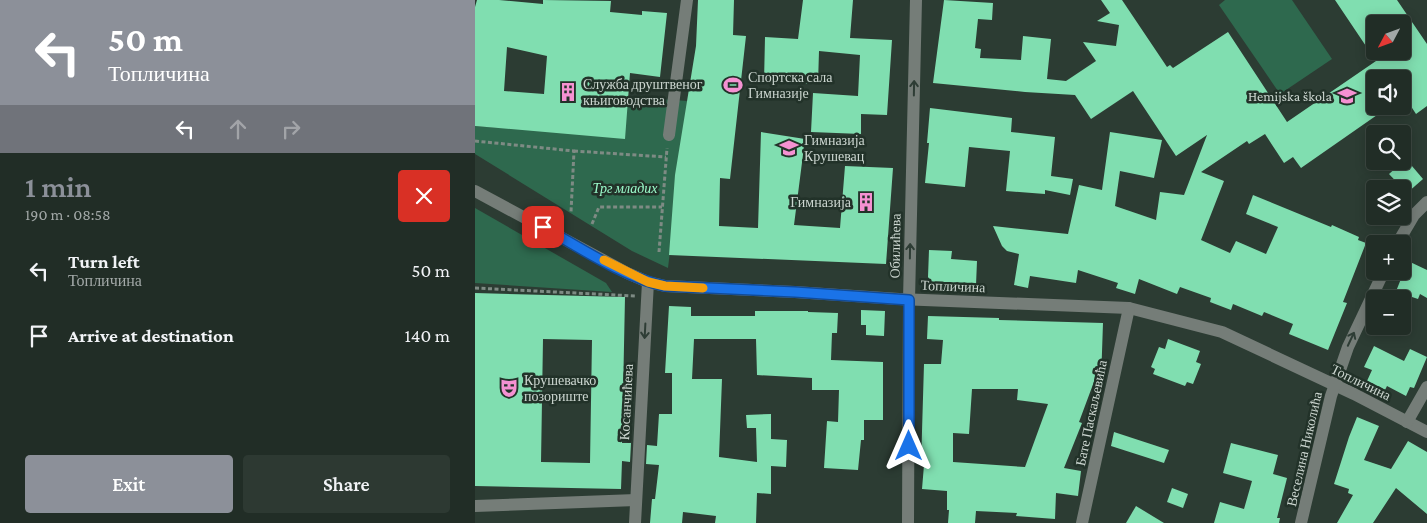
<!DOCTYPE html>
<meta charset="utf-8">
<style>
body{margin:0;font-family:"Crimson Pro",serif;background:#2d3932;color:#f1f3f6;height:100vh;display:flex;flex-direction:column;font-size:19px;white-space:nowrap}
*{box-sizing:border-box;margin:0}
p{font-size:16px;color:#a2a8a7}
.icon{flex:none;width:28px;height:28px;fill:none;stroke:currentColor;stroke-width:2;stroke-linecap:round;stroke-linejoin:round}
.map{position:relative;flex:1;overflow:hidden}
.panel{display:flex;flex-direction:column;background:#212d26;width:475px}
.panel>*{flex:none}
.hud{background:#8c9099;color:#fff;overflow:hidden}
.needle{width:32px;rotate:229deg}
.tools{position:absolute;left:891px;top:15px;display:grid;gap:10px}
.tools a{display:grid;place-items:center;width:45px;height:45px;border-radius:5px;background:#212d26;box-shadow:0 2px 12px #0003,0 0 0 1px #3e4943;font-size:25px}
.pin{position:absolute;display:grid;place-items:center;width:42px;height:42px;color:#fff;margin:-21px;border-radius:10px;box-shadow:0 2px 8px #0006}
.me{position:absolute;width:55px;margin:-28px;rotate:0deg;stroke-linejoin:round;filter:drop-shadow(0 0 4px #0008)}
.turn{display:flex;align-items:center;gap:18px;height:105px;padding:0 25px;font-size:22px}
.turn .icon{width:65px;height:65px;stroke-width:2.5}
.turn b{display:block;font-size:35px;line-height:42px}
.lanes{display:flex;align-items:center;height:48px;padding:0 25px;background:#0003;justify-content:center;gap:25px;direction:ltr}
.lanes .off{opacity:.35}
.round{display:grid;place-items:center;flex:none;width:52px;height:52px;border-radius:5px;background:#2d3932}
.head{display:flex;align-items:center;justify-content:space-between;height:85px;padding:0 25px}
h1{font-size:30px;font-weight:600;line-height:38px;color:#8c9099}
.primary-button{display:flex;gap:10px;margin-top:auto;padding:10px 25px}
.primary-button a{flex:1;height:58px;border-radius:5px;background:#8c9099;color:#fff;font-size:20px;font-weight:600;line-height:58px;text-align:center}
.primary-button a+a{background:#2d3932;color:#f1f3f6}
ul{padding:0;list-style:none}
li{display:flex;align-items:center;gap:15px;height:65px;padding:0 25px}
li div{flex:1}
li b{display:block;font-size:19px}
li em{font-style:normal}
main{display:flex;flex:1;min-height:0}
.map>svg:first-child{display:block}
.green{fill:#2e694e}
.building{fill:#80deb0;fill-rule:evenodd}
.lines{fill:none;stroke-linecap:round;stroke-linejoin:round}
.path{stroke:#7e8b84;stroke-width:3;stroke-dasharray:4 2.5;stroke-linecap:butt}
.minor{stroke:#757d78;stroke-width:12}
.oneway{stroke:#2e3d35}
.route-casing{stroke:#114b97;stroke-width:12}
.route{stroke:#1a73e8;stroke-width:9}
.slow{stroke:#f59e0b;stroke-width:9}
.labels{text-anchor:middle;stroke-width:5;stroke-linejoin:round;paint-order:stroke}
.poi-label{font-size:14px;fill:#ccd6d0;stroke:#223229;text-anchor:start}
.park-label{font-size:14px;font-style:italic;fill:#9bfbcb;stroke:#223229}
.street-label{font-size:14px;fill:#ccd6d0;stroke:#223229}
</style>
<main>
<section class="panel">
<div class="hud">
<div class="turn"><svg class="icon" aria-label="left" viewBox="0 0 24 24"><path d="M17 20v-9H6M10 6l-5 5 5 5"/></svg><div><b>50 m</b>Топличина</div></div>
<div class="lanes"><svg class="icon" aria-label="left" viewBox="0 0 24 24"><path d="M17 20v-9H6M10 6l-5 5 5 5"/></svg><svg class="icon off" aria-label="ahead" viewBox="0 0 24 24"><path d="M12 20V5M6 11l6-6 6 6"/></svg><svg class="icon off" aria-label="right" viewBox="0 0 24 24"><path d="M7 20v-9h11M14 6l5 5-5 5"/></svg></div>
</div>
<div class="head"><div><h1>1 min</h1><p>190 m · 08:58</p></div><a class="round" style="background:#d93025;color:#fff"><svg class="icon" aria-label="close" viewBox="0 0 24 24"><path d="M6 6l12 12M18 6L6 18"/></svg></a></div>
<ul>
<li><svg class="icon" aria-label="left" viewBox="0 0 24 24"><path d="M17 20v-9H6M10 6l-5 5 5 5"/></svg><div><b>Turn left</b><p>Топличина</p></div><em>50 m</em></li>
<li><svg class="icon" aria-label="arrive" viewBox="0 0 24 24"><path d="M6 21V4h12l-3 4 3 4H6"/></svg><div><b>Arrive at destination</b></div><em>140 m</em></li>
</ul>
<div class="primary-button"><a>Exit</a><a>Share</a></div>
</section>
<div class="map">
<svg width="952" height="523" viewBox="0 0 952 523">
<rect width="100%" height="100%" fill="#2c3c33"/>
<!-- green -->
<g class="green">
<path d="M 750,0 L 817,0 L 857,59 L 805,94 L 744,5 Z"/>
<path d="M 153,97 L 213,101 L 193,268 L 157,251 L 0,154 L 0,126 L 26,128 Z"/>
<path d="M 0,208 L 131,283 L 137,292 L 0,283 Z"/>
</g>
<!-- building -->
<g class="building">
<path d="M 2,0 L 24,0 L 68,4 L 68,0 L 136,1 L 135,12 L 167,15 L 167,11 L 192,13 L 185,77 L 155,73 L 150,139 L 0,126 L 0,7 ZM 32,47 L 72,56 L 69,94 L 29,91 Z"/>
<path d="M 223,0 L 259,0 L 258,35 L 271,36 L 255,179 L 245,178 L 244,226 L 283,228 L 286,132 L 330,139 L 319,225 L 365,228 L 370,166 L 418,168 L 411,264 L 194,255 L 200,175 L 221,46 Z"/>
<path d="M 328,0 L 378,0 L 375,38 L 417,40 L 412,115 L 386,114 L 386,134 L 336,132 L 338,93 L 383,96 L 385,55 L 344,51 L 343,84 L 289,82 L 290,37 L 323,39 Z"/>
<path d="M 469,0 L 518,3 L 517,20 L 503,19 L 500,48 L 506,49 L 505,58 L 546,60 L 548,36 L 576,39 L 572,79 L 591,81 L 621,61 L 608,42 L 641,46 L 644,25 L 622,21 L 635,13 L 626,0 L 647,0 L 692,67 L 695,65 L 698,68 L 753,32 L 812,122 L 901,61 L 860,0 L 922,0 L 952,44 L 952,106 L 941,114 L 928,94 L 928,79 L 900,79 L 900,106 L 915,106 L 826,168 L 818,157 L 809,163 L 790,134 L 774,144 L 772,141 L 726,172 L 749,181 L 726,240 L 755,253 L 761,241 L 791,254 L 803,227 L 771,214 L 778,195 L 856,227 L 857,225 L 884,237 L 883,240 L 891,243 L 868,302 L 872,303 L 853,350 L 814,334 L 818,324 L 789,312 L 787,316 L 758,304 L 756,310 L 735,302 L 736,298 L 705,287 L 702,294 L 664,279 L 660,294 L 641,288 L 643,283 L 603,270 L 601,283 L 555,276 L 553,288 L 539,285 L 544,254 L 532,251 L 527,246 L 518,226 L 593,234 L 604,185 L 627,190 L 635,132 L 687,140 L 679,178 L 645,171 L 640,206 L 681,220 L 685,192 L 709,195 L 732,135 L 701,156 L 658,91 L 616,119 L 600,95 L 550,92 L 458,83 ZM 900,24 L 928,24 L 928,51 L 900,51 Z"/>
<path d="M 455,108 L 537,118 L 536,132 L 580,137 L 576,176 L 598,179 L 595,195 L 570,190 L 570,194 L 531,191 L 535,151 L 494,147 L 490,187 L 450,183 L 454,143 L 452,143 Z"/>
<path d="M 931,159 L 948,179 L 932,193 L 914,174 Z"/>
<path d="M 454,250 L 477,251 L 476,259 L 502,261 L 501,285 L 457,283 L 453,277 Z"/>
<path d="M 933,261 L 952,270 L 952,298 L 945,294 L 943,299 L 937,297 L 936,299 L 918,299 Z"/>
<path d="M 0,293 L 150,297 L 147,443 L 156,443 L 155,462 L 147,461 L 146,489 L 0,486 ZM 68,339 L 117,340 L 115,463 L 66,462 Z"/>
<path d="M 194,306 L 216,307 L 216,316 L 280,316 L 280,311 L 333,311 L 333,312 L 363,313 L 362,333 L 357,333 L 356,360 L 408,362 L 408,420 L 389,420 L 389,440 L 386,440 L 383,470 L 349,468 L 352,421 L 363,422 L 364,390 L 337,390 L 337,378 L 282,375 L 281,339 L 219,339 L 217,379 L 247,379 L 244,457 L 282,462 L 281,428 L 272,428 L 271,415 L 296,414 L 296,439 L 312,440 L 311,467 L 296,466 L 296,494 L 282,493 L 281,523 L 240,523 L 241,516 L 208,512 L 207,523 L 175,523 L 177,499 L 180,499 L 184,465 L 171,464 L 172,445 L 182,446 L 184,414 L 197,414 L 197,373 L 190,373 Z"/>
<path d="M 386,310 L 410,311 L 409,336 L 391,335 L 391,325 L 386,325 Z"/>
<path d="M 453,316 L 524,318 L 524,320 L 628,323 L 626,381 L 620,379 L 604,422 L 607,423 L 589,468 L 606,471 L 603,496 L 581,493 L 580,519 L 541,516 L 542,513 L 501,511 L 500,523 L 473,523 L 474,510 L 472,510 L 472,491 L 447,489 L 449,465 L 446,465 L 449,364 L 466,364 L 468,340 L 452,339 ZM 497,389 L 543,389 L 542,400 L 573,404 L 550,467 L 478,462 L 478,433 L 494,434 Z"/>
<path d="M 693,339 L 725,351 L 721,362 L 726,364 L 718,384 L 712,382 L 710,386 L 678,374 L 680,369 L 676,367 L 684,347 L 690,349 Z"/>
<path d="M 899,346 L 929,361 L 935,349 L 952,357 L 939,388 L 935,387 L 931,396 L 912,386 L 910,390 L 892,381 L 897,370 L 889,367 Z"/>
<path d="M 882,417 L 904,426 L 889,460 L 916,469 L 933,441 L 952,452 L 952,514 L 921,488 L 898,523 L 862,523 L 878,495 L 873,493 L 874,489 L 859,484 L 874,437 Z"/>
<path d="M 639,432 L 694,450 L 689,463 L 636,446 Z"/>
<path d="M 756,443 L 803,455 L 798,474 L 812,478 L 802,518 L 805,518 L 804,523 L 739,523 L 745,502 L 769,509 L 777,481 L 748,473 Z"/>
<path d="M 697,488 L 713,494 L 708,508 L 692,502 Z"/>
<path d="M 661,506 L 689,523 L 651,523 Z"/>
</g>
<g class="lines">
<!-- path -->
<g class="path">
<path d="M 0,141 L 99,151 L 96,212"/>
<path d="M 99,151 L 191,157"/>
<path d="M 117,224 L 124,207 L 187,207"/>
<path d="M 184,252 L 192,148"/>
<path d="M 0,288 L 160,296"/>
</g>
<!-- minor -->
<g class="minor">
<path d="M 194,135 L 212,0"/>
<path d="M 0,191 L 152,273 L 173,282 L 190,286 L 320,292 L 424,299 L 654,308 L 747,332 L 879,394 L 952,432"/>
<path d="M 922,244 L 939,215 L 952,202"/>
<path d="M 932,422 L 952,387"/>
<path d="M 0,506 L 161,500"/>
<path d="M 160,523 L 173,282"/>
<path d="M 433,523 L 434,300 L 441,0"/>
<path d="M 607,523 L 654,308"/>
<path d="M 826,523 L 856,396 L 873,347 L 909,271"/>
</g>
</g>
<!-- one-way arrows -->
<defs><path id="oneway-shaft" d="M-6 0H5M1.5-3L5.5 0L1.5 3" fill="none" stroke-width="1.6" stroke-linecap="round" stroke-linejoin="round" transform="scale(1.25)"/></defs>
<g class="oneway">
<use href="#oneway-shaft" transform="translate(439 88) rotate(-89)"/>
<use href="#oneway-shaft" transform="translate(435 251) rotate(-89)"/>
<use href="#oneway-shaft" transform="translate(170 331) rotate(93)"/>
<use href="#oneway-shaft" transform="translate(876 339) rotate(-65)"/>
</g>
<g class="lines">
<!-- route casing -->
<g class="route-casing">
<path id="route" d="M 68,227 C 104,247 150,278 190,286 L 320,292 L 434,300 L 434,446"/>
</g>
<!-- route -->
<use href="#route" class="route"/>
<!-- slow -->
<path class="slow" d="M 129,260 L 173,282 L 190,286 L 228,288"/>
</g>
<!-- icons -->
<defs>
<g id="stadium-bare" transform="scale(1.5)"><path d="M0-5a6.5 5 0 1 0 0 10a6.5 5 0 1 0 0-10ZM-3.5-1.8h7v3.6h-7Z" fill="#f591d2" stroke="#223229" stroke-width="2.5" paint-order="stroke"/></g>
<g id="building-bare" transform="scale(1.5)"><path d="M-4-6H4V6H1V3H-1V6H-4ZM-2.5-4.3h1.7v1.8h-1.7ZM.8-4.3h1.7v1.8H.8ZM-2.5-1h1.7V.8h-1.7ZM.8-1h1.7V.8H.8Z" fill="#f591d2" stroke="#223229" stroke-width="2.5" paint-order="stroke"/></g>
<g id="university-bare" transform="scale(1.5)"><path d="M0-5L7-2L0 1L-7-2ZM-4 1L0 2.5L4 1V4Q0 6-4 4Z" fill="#f591d2" stroke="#223229" stroke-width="2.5" paint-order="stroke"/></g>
<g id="school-bare" transform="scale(1.5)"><path d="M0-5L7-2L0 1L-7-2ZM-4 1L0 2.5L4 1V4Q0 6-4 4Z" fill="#f591d2" stroke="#223229" stroke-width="2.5" paint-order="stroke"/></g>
<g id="theatre-bare" transform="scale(1.5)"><path d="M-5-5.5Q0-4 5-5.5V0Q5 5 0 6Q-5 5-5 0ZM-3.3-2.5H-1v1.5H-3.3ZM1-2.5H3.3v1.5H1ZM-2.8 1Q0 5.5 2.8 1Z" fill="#f591d2" stroke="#223229" stroke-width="2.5" paint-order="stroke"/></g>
</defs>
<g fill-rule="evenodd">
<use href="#stadium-bare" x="258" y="85"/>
<use href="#building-bare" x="93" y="92"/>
<use href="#university-bare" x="872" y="96"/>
<use href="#school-bare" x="314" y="148"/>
<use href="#building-bare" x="391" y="202"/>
<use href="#theatre-bare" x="34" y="388"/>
</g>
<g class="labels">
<!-- poi labels -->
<g class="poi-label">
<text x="273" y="82">Спортска сала<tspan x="273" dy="16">Гимназије</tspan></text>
<text x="108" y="89">Служба друштвеног<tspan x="108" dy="16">књиговодства</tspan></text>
<text x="857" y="101" text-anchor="end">Hemijska škola</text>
<text x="329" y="145">Гимназија<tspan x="329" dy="16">Крушевац</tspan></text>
<text x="376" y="207" text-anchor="end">Гимназија</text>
<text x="49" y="385">Крушевачко<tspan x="49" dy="16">позориште</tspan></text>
</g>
<!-- park labels -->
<g class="park-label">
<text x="150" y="193">Трг младих</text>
</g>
<!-- street labels -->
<g class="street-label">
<text transform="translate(420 246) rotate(-89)" y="5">Обилићева</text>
<text transform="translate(478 286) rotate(2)" y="5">Топличина</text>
<text transform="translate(886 382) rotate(26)" y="5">Топличина</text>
<text transform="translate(151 402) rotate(-87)" y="5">Косанчићева</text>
<text transform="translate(616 413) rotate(-78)" y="5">Бате Паскаљевића</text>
<text transform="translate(829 449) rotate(-77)" y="5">Веселина Николића</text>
</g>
</g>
</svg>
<div class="tools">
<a><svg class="needle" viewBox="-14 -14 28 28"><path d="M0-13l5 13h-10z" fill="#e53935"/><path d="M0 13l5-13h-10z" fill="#a2a8a7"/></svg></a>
<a><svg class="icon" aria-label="sound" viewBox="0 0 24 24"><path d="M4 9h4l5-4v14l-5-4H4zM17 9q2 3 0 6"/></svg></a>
<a><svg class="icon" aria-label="search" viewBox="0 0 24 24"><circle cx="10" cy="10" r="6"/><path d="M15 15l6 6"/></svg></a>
<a><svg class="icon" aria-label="layers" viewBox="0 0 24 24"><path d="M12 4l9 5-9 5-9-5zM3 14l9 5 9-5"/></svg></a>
<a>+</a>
<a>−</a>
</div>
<div class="pin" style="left:68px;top:227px;background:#d93025"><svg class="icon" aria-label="arrive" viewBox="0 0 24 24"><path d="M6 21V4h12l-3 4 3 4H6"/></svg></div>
<svg class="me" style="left:434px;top:446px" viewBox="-20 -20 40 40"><path d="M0-17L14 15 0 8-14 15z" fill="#1a73e8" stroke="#fff" stroke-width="4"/></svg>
</div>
</main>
